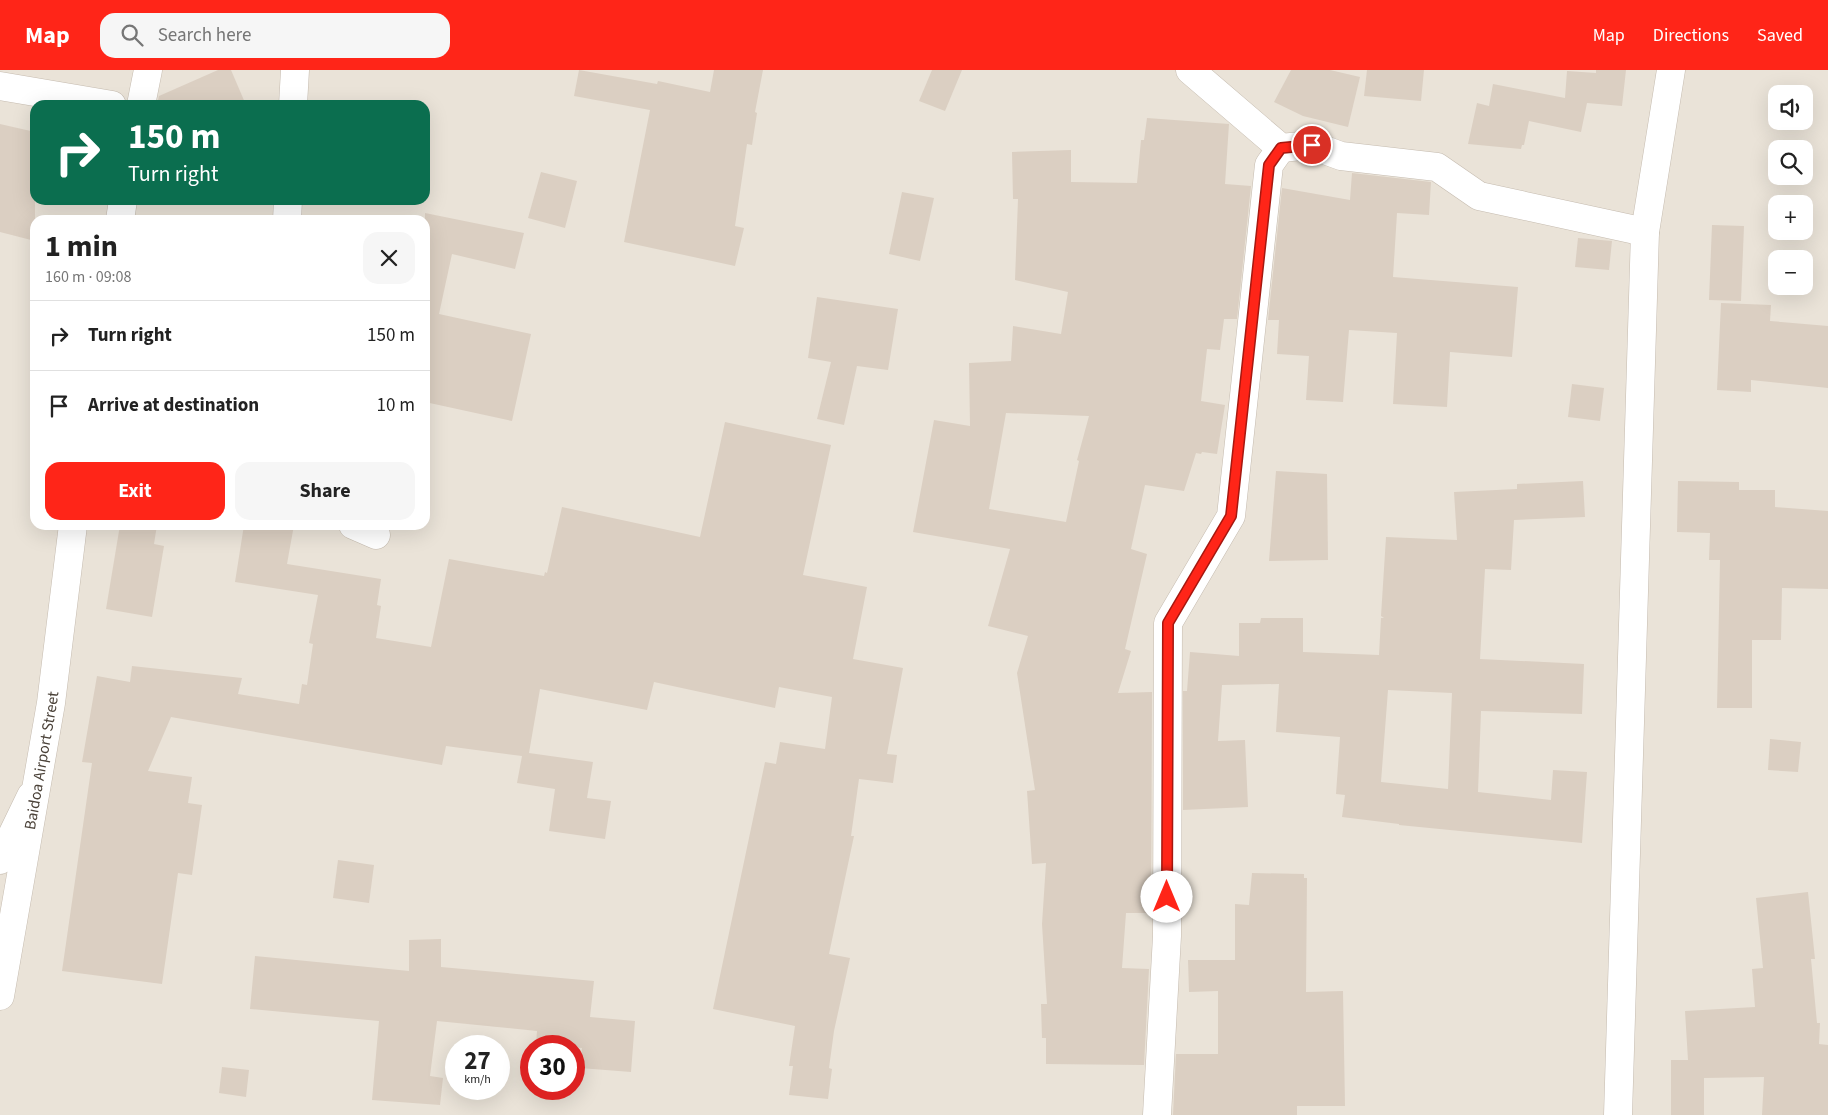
<!DOCTYPE html>
<meta charset="utf-8">
<style>
body{margin:0;font-family:"Source Sans 3",sans-serif;background:#f6f6f6;color:#222;height:100vh;display:flex;flex-direction:column;font-size:19px;white-space:nowrap}
*{box-sizing:border-box;margin:0}
p{font-size:16px;color:#767676}
.icon{flex:none;width:28px;height:28px;fill:none;stroke:currentColor;stroke-width:2;stroke-linecap:round;stroke-linejoin:round}
.map{position:relative;flex:1;overflow:hidden}
.drawer{position:absolute;left:30px;top:145px;width:400px;height:315px;display:flex;flex-direction:column;background:#fff;border-radius:15px;box-shadow:0 5px 20px #0002}
.drawer>*{flex:none}
.banner{position:absolute;left:30px;top:30px;width:400px;height:105px;border-radius:15px;box-shadow:0 5px 20px #0002;background:#0b6e4f;color:#fff;overflow:hidden}
.buttons{position:absolute;left:1768px;top:15px;display:grid;gap:10px}
.buttons a{display:grid;place-items:center;width:45px;height:45px;border-radius:10px;background:#fff;box-shadow:0 5px 20px #0002;font-size:25px}
.speed{position:absolute;left:445px;top:965px;display:flex;gap:10px;font-size:25px;font-weight:700;text-align:center}
.speed>*{display:grid;place-content:center;width:65px;height:65px;border-radius:50%;background:#fff;box-shadow:0 5px 20px #0002;line-height:1}
.speed small{font-size:12px;font-weight:400}
.speed .limit{border:8px solid #d22;background:#fff;color:#111}
.pin{position:absolute;display:grid;place-items:center;width:42px;height:42px;color:#fff;margin:-21px;border:2px solid #fff;border-radius:50%;box-shadow:0 1px 5px #0007}
.me{position:absolute;width:55px;margin:-28px;rotate:0deg;stroke-linejoin:round;filter:drop-shadow(0 0 4px #0008)}
.turn{display:flex;align-items:center;gap:18px;height:105px;padding:0 15px;font-size:22px}
.turn .icon{width:65px;height:65px;stroke-width:2.5}
.turn b{display:block;font-size:35px;line-height:42px}
.round{display:grid;place-items:center;flex:none;width:52px;height:52px;border-radius:15px;background:#f6f6f6}
.overview{display:flex;align-items:center;justify-content:space-between;height:85px;padding:0 15px}
h1{font-size:30px;font-weight:700;line-height:38px}
.cta{display:flex;gap:10px;margin-top:auto;padding:10px 15px}
.cta a{flex:1;height:58px;border-radius:15px;background:#ff2518;color:#fff;font-size:20px;font-weight:700;line-height:58px;text-align:center}
.cta a+a{background:#f6f6f6;color:#222}
ul{padding:0;list-style:none}
li{display:flex;align-items:center;gap:15px;height:70px;padding:0 15px;border-top:1px solid #e0e0e0}
li div{flex:1}
li b{display:block;font-size:19px}
li em{font-style:normal}
header{display:flex;align-items:center;gap:30px;box-sizing:border-box;height:70px;padding:0 25px;background:#ff2518;color:#fff}
header strong{font-size:24px}
nav{display:flex;gap:28px;margin-inline-start:auto;font-size:18px}
.search{width:350px;height:45px;background:#f6f6f6;display:flex;align-items:center;gap:12px;box-sizing:border-box;padding:0 18px;border-radius:15px;color:#767676;font-size:19px}
.map>svg:first-child{display:block}
.residential{fill:#eae3d8;fill-rule:evenodd}
.building{fill:#dbcfc2;fill-rule:evenodd}
.lines{fill:none;stroke-linecap:round;stroke-linejoin:round}
.minor-casing{stroke:#c5bbaf;stroke-width:29}
.tertiary-casing{stroke:#c5bbaf;stroke-width:29}
.minor{stroke:#fff;stroke-width:28}
.tertiary{stroke:#fff;stroke-width:28}
.route-casing{stroke:#a61810;stroke-width:12}
.route{stroke:#ff2518;stroke-width:9}
.labels{text-anchor:middle;stroke-width:4;stroke-linejoin:round;paint-order:stroke}
.street-label{font-size:16px;fill:#4a4138;stroke:#fff}
</style>
<header>
<strong>Map</strong>
<div class="search"><svg class="icon" aria-label="search" viewBox="0 0 24 24"><circle cx="10" cy="10" r="6"/><path d="M15 15l6 6"/></svg>Search here</div>
<nav><a>Map</a><a>Directions</a><a>Saved</a></nav>
</header>
<div class="map">
<svg width="1828" height="1045" viewBox="0 0 1828 1045">
<rect width="100%" height="100%" fill="#f6f1ea"/>
<!-- residential -->
<path class="residential" d="M 0,0 L 1828,0 L 1828,1045 L 0,1045 ZM 1776,24 L 1804,24 L 1804,51 L 1776,51 ZM 35,35 L 425,35 L 425,130 L 35,130 ZM 1776,79 L 1804,79 L 1804,106 L 1776,106 ZM 1776,134 L 1804,134 L 1804,161 L 1776,161 ZM 35,150 L 425,150 L 425,455 L 35,455 ZM 1776,189 L 1804,189 L 1804,216 L 1776,216 ZM 456,976 L 499,976 L 499,1019 L 456,1019 ZM 531,976 L 574,976 L 574,1019 L 531,1019 Z"/>
<!-- building -->
<g class="building">
<path d="M 218,0 L 231,0 L 246,35 L 157,35 L 159,26 Z"/>
<path d="M 579,0 L 657,14 L 658,11 L 710,22 L 714,0 L 763,0 L 755,42 L 757,43 L 752,75 L 747,74 L 735,156 L 744,158 L 735,196 L 624,172 L 650,40 L 574,26 Z"/>
<path d="M 932,0 L 962,0 L 945,41 L 919,31 Z"/>
<path d="M 1291,0 L 1330,0 L 1360,7 L 1348,57 L 1303,46 L 1274,32 Z"/>
<path d="M 1367,0 L 1424,0 L 1421,31 L 1364,26 Z"/>
<path d="M 1596,0 L 1626,0 L 1622,36 L 1587,33 L 1581,62 L 1529,51 L 1524,75 L 1522,75 L 1521,79 L 1468,74 L 1477,33 L 1489,36 L 1493,14 L 1565,28 L 1567,1 L 1596,3 Z"/>
<path d="M 1147,48 L 1229,54 L 1225,114 L 1251,116 L 1237,249 L 1224,249 L 1220,280 L 1207,279 L 1201,331 L 1225,335 L 1217,384 L 1202,382 L 1201,384 L 1196,383 L 1184,421 L 1145,415 L 1131,479 L 1147,484 L 1125,579 L 1131,581 L 1118,623 L 1152,622 L 1151,843 L 1126,843 L 1122,898 L 1149,899 L 1144,995 L 1046,994 L 1046,968 L 1042,968 L 1041,934 L 1047,934 L 1042,854 L 1046,793 L 1032,794 L 1027,721 L 1035,720 L 1017,603 L 1028,566 L 988,556 L 1010,479 L 913,462 L 934,350 L 970,356 L 969,293 L 1011,291 L 1013,256 L 1061,264 L 1068,222 L 1015,210 L 1018,129 L 1013,129 L 1012,82 L 1071,80 L 1071,112 L 1137,113 L 1141,70 L 1144,70 ZM 1006,343 L 1089,346 L 1077,390 L 1079,391 L 1066,452 L 989,439 Z"/>
<path d="M 0,54 L 35,62 L 35,171 L 0,162 Z"/>
<path d="M 541,102 L 577,111 L 565,158 L 528,148 Z"/>
<path d="M 1352,103 L 1431,112 L 1429,145 L 1397,143 L 1393,207 L 1518,217 L 1512,287 L 1450,282 L 1447,337 L 1393,334 L 1397,263 L 1349,260 L 1343,332 L 1306,330 L 1309,286 L 1277,284 L 1279,250 L 1268,250 L 1282,118 L 1350,130 Z"/>
<path d="M 902,122 L 934,128 L 920,191 L 889,184 Z"/>
<path d="M 425,143 L 524,163 L 515,199 L 452,184 L 439,244 L 531,264 L 512,351 L 425,332 Z"/>
<path d="M 1712,155 L 1744,156 L 1741,231 L 1709,230 Z"/>
<path d="M 1578,168 L 1612,171 L 1609,200 L 1575,197 Z"/>
<path d="M 817,227 L 898,239 L 888,300 L 857,296 L 844,355 L 817,349 L 831,292 L 808,288 Z"/>
<path d="M 1721,233 L 1771,235 L 1770,251 L 1828,256 L 1828,318 L 1751,310 L 1751,322 L 1717,320 Z"/>
<path d="M 1572,314 L 1604,318 L 1600,351 L 1568,347 Z"/>
<path d="M 725,352 L 831,375 L 803,505 L 867,517 L 853,589 L 903,598 L 887,684 L 897,685 L 893,713 L 859,709 L 851,766 L 854,766 L 829,884 L 850,888 L 834,961 L 829,998 L 832,999 L 828,1029 L 789,1025 L 793,996 L 789,996 L 795,956 L 713,939 L 765,692 L 776,694 L 780,672 L 825,679 L 832,627 L 779,617 L 775,638 L 654,612 L 647,640 L 540,619 L 529,683 L 593,692 L 587,728 L 611,731 L 605,769 L 549,761 L 555,719 L 517,713 L 522,686 L 446,676 L 442,695 L 171,647 L 148,701 L 192,707 L 188,733 L 202,735 L 192,805 L 178,803 L 162,914 L 62,901 L 92,693 L 82,692 L 97,606 L 130,612 L 132,596 L 242,608 L 238,624 L 299,634 L 302,614 L 307,615 L 313,574 L 309,573 L 318,525 L 235,512 L 244,455 L 294,455 L 287,494 L 381,509 L 377,535 L 381,536 L 376,568 L 431,577 L 449,489 L 544,506 L 545,502 L 547,503 L 562,437 L 700,467 Z"/>
<path d="M 1276,401 L 1327,404 L 1328,490 L 1269,491 Z"/>
<path d="M 1583,411 L 1585,447 L 1514,450 L 1511,500 L 1485,499 L 1480,589 L 1584,594 L 1582,644 L 1481,641 L 1478,722 L 1551,730 L 1553,700 L 1587,702 L 1582,773 L 1399,755 L 1399,754 L 1342,747 L 1345,725 L 1336,724 L 1340,667 L 1276,662 L 1279,614 L 1222,615 L 1218,671 L 1245,670 L 1248,737 L 1183,740 L 1183,621 L 1187,621 L 1190,582 L 1239,586 L 1239,553 L 1260,553 L 1261,548 L 1303,548 L 1303,582 L 1379,585 L 1381,548 L 1384,548 L 1381,546 L 1386,467 L 1457,470 L 1454,422 L 1517,419 L 1517,414 ZM 1388,620 L 1452,623 L 1448,719 L 1381,712 Z"/>
<path d="M 1678,411 L 1739,412 L 1739,420 L 1775,420 L 1775,437 L 1828,441 L 1828,519 L 1782,518 L 1781,570 L 1752,570 L 1752,638 L 1717,638 L 1720,490 L 1709,490 L 1710,463 L 1677,462 Z"/>
<path d="M 120,455 L 157,455 L 154,474 L 164,476 L 152,547 L 106,539 Z"/>
<path d="M 1770,669 L 1801,672 L 1798,702 L 1768,700 Z"/>
<path d="M 338,790 L 374,795 L 369,833 L 333,828 Z"/>
<path d="M 1252,803 L 1304,804 L 1304,808 L 1307,808 L 1306,922 L 1343,921 L 1345,1036 L 1297,1036 L 1297,1045 L 1173,1045 L 1176,984 L 1218,984 L 1218,921 L 1189,922 L 1188,890 L 1235,890 L 1235,834 L 1249,835 Z"/>
<path d="M 1808,822 L 1815,889 L 1811,889 L 1817,953 L 1820,953 L 1819,974 L 1828,975 L 1828,1045 L 1762,1045 L 1764,1007 L 1704,1008 L 1704,1045 L 1671,1045 L 1671,990 L 1688,990 L 1685,941 L 1755,937 L 1752,899 L 1763,898 L 1756,828 Z"/>
<path d="M 441,869 L 441,897 L 594,911 L 590,947 L 635,951 L 631,1002 L 580,998 L 582,978 L 536,974 L 537,961 L 437,951 L 430,1006 L 443,1008 L 440,1035 L 372,1030 L 379,951 L 250,939 L 255,886 L 409,901 L 409,870 Z"/>
<path d="M 222,997 L 249,1000 L 246,1027 L 219,1023 Z"/>
</g>
<g class="lines">
<!-- minor casing -->
<g class="minor-casing">
<g id="minor">
<path d="M 1190,0 L 1281,78 L 1311,75 L 1341,86 L 1437,97 L 1479,126 L 1645,162"/>
<path d="M 0,16 L 112,35"/>
<path d="M 293,35 L 295,0"/>
<path d="M 287,150 L 288,130"/>
<path d="M 353,455 L 376,465"/>
<path d="M 0,790 L 31,726"/>
<path d="M 1157,1045 L 1167,866 L 1168,553 L 1231,446 L 1269,95 L 1281,78"/>
<path d="M 1618,1045 L 1645,162 L 1671,0"/>
</g>
</g>
<!-- tertiary casing -->
<g class="tertiary-casing">
<g id="tertiary">
<path d="M 141,35 L 148,0"/>
<path d="M 120,150 L 123,130"/>
<path id="s1" d="M 0,926 L 51,633 L 73,455"/>
</g>
</g>
<!-- minor -->
<use href="#minor" class="minor"/>
<!-- tertiary -->
<use href="#tertiary" class="tertiary"/>
</g>
<g class="lines">
<!-- route casing -->
<g class="route-casing">
<path id="route" d="M 1167,827 L 1168,553 L 1231,446 L 1269,95 L 1281,78 L 1312,75"/>
</g>
<!-- route -->
<use href="#route" class="route"/>
</g>
<g class="labels">
<!-- street labels -->
<g class="street-label">
<text dy="6" stroke="none"><textPath href="#s1" startOffset="239">Baidoa Airport Street</textPath></text>
</g>
</g>
</svg>
<div class="buttons">
<a><svg class="icon" aria-label="sound" viewBox="0 0 24 24"><path d="M4 9h4l5-4v14l-5-4H4zM17 9q2 3 0 6"/></svg></a>
<a><svg class="icon" aria-label="search" viewBox="0 0 24 24"><circle cx="10" cy="10" r="6"/><path d="M15 15l6 6"/></svg></a>
<a>+</a>
<a>−</a>
</div>
<div class="speed"><div>27<small>km/h</small></div><div class="limit">30</div></div>
<div class="pin" style="left:1312px;top:75px;background:#d93025"><svg class="icon" aria-label="arrive" viewBox="0 0 24 24"><path d="M6 21V4h12l-3 4 3 4H6"/></svg></div>
<svg class="me" style="left:1167px;top:827px" viewBox="-20 -20 40 40"><circle r="19" fill="#fff"/><path d="M0-13L10 11 0 6-10 11z" fill="#ff2518"/></svg>
<div class="banner">
<div class="turn"><svg class="icon" aria-label="right" viewBox="0 0 24 24"><path d="M7 20v-9h11M14 6l5 5-5 5"/></svg><div><b>150 m</b>Turn right</div></div>
</div>
<section class="drawer">
<div class="overview"><div><h1>1 min</h1><p>160 m · 09:08</p></div><a class="round"><svg class="icon" aria-label="close" viewBox="0 0 24 24"><path d="M6 6l12 12M18 6L6 18"/></svg></a></div>
<ul>
<li><svg class="icon" aria-label="right" viewBox="0 0 24 24"><path d="M7 20v-9h11M14 6l5 5-5 5"/></svg><div><b>Turn right</b></div><em>150 m</em></li>
<li><svg class="icon" aria-label="arrive" viewBox="0 0 24 24"><path d="M6 21V4h12l-3 4 3 4H6"/></svg><div><b>Arrive at destination</b></div><em>10 m</em></li>
</ul>
<div class="cta"><a>Exit</a><a>Share</a></div>
</section>
</div>
